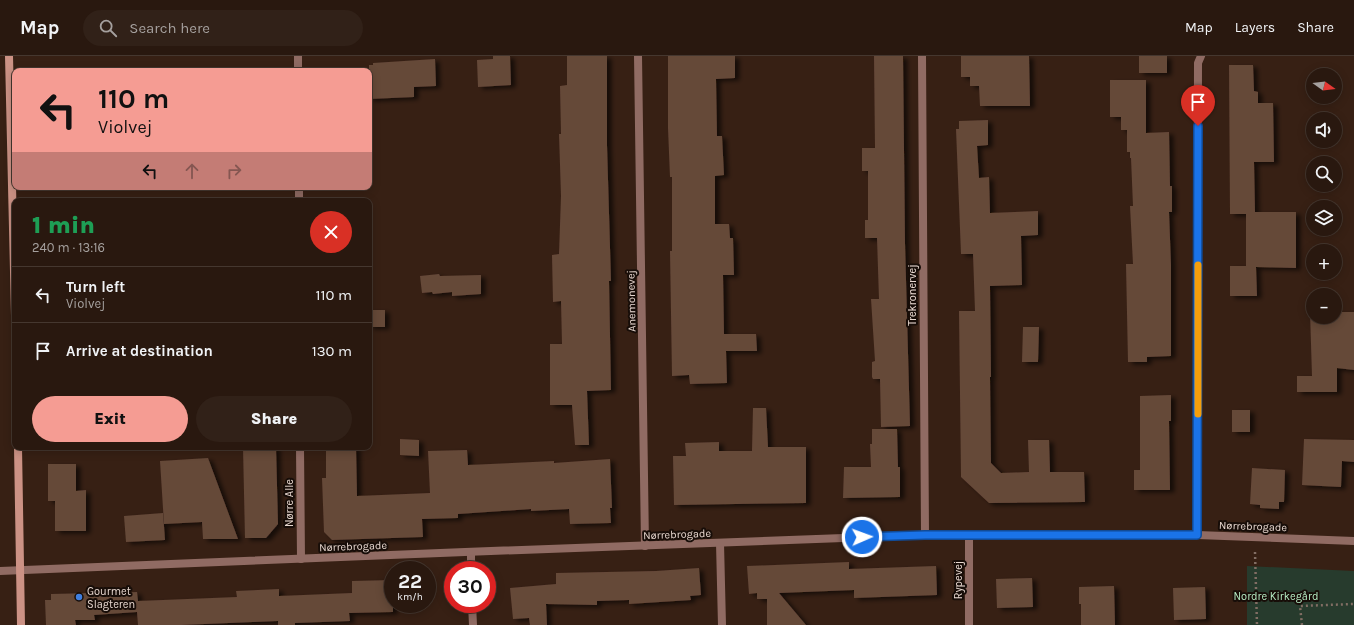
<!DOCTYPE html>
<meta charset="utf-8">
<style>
body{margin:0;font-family:Karla,sans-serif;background:#312118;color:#f1f3f6;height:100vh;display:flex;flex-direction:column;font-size:15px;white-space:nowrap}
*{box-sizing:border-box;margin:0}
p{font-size:13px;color:#a5a09e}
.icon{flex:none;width:22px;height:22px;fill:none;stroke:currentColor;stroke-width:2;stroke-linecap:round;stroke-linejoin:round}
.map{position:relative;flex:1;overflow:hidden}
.panel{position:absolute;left:12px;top:142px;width:360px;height:252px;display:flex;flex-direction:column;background:#29180f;border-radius:8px;box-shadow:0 2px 10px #0003,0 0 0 1px #45372f}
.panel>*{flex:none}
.guide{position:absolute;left:12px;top:12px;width:360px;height:122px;border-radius:8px;box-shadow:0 2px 10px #0003,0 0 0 1px #45372f;background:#f59c93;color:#111;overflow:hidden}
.needle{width:26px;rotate:104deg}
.controls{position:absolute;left:1306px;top:12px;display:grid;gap:8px}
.controls a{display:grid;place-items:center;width:36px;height:36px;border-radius:50%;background:#29180f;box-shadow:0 2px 10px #0003,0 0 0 1px #45372f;font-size:20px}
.speed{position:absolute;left:384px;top:505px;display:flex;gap:8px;font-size:20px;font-weight:700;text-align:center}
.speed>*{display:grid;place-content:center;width:52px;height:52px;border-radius:50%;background:#29180f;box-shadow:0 2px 10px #0003,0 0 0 1px #45372f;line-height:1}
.speed small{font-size:10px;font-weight:400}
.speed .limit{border:6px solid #d22;background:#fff;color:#111}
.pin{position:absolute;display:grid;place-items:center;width:34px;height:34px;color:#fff;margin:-41px -17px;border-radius:50% 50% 50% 0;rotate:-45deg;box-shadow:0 0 4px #0007}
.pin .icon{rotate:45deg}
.me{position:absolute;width:44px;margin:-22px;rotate:88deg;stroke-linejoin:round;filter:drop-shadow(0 0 3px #0008)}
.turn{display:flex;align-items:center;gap:14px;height:84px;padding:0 20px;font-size:18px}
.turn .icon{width:52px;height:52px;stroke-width:2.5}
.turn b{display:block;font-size:28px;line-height:34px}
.lanes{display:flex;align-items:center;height:38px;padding:0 20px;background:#0003;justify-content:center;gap:20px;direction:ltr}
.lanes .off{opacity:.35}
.round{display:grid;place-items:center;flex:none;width:42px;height:42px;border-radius:21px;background:#312118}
.summary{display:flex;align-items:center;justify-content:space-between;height:68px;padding:0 20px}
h1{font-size:24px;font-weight:800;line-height:30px;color:#1e9e55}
.primary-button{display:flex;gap:8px;margin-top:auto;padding:8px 20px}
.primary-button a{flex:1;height:46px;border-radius:24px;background:#f59c93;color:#111;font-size:16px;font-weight:800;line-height:46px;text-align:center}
.primary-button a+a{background:#312118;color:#f1f3f6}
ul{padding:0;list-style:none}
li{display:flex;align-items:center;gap:12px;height:56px;padding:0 20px;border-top:1px solid #45372f}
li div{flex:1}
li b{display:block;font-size:15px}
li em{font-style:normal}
header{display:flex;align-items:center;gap:24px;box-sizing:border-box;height:56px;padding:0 20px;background:#29180f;border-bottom:1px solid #45372f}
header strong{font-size:19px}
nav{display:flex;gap:22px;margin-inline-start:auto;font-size:14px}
.search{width:280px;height:36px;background:#312118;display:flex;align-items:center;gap:10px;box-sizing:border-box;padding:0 14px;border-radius:22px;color:#a5a09e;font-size:15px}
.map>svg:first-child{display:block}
.green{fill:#273b2d}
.building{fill:#654839;filter:url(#shadow)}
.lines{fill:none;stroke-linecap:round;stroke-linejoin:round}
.path{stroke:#826e64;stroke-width:2.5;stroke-dasharray:2 3;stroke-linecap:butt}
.street{stroke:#906b63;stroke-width:8}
.secondary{stroke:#cc9285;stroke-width:8}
.route-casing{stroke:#114b97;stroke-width:10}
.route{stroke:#1a73e8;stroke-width:7}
.slow{stroke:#f59e0b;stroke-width:7}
.shop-dot{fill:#3f7fe0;stroke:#170d08;stroke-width:1.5}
.labels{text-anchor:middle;stroke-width:4;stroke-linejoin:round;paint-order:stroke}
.street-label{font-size:11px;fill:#e8d8d0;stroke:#170d08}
.poi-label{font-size:11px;fill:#e8d8d0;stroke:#170d08;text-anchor:start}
.park-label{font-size:11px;fill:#b5ebc3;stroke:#170d08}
</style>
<header>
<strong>Map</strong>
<div class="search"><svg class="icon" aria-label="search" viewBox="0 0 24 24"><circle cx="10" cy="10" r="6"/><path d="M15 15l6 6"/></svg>Search here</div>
<nav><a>Map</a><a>Layers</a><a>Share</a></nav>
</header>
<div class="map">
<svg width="1354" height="569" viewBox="0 0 1354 569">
<defs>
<filter id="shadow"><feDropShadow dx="4.5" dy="2.5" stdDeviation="2" flood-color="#0009"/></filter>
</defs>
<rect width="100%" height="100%" fill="#372014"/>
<!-- green -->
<path class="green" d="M 1247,510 L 1354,515 L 1354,569 L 1247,569 Z"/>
<!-- building -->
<g class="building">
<path d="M 493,0 L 510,0 L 511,29 L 478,31 L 477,4 L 493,3 Z"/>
<path d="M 567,0 L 607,0 L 607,89 L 611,225 L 609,225 L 611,334 L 587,335 L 589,389 L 575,389 L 572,349 L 550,349 L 550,288 L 562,288 L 561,245 L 553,246 L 552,199 L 559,198 L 561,140 L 559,78 L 561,78 L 560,30 L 567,29 Z"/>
<path d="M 668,0 L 735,0 L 735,22 L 716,23 L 717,80 L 722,80 L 724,119 L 715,120 L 715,168 L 729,168 L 730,182 L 733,182 L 734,219 L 723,219 L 724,278 L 756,278 L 757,295 L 726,295 L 727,327 L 690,328 L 689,319 L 672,320 L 670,195 L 672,195 L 672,121 L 670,121 L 668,72 Z"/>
<path d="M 874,0 L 903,0 L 905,187 L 910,370 L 881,371 L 880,323 L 873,323 L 872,321 L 872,306 L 875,305 L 871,243 L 879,243 L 877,182 L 865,182 L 865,164 L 868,164 L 868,115 L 862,115 L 862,92 L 875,92 Z"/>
<path d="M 961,0 L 1029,0 L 1030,50 L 980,50 L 979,30 L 970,30 L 970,21 L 961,21 Z"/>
<rect x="1139" y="0" width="28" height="17"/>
<path d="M 435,3 L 436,30 L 414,31 L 414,41 L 369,43 L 369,9 L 373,9 L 373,7 Z"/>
<path d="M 1229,9 L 1253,9 L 1254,35 L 1258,36 L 1258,47 L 1273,47 L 1274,106 L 1254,106 L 1255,156 L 1296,156 L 1296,212 L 1256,211 L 1257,240 L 1230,240 L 1230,210 L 1246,210 L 1246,158 L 1230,158 Z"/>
<path d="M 1110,24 L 1146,24 L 1146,77 L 1169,76 L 1170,130 L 1172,130 L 1172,156 L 1169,156 L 1171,209 L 1171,300 L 1147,301 L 1147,306 L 1128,306 L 1126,208 L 1133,208 L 1130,150 L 1133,150 L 1131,102 L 1130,102 L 1130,96 L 1127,96 L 1127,74 L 1121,74 L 1121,61 L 1110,61 Z"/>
<path d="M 988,64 L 988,89 L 977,90 L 979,122 L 989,121 L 990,157 L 1038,155 L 1038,179 L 1021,180 L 1022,229 L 990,230 L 991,321 L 990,321 L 991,407 L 1001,417 L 1029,416 L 1028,384 L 1049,384 L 1050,416 L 1084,416 L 1085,446 L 989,447 L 961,421 L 959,255 L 975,255 L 973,198 L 961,198 L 956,73 L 959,73 L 959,65 Z"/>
<path d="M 439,218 L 440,220 L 481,219 L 481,238 L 452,240 L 452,236 L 433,238 L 432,236 L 422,237 L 420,220 Z"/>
<rect x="369" y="254" width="16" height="17"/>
<path d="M 1310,256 L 1313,256 L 1313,261 L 1335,261 L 1335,256 L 1354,256 L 1354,314 L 1337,312 L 1337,336 L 1297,336 L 1297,320 L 1312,320 Z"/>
<path d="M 1023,271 L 1039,271 L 1038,306 L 1022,306 Z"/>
<path d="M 1171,339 L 1171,365 L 1169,365 L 1170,434 L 1134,434 L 1134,414 L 1140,414 L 1140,340 Z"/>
<path d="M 753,352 L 766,352 L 768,391 L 806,391 L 806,447 L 674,449 L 673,400 L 686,400 L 685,387 L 719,386 L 719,395 L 752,395 Z"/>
<rect x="1232" y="354" width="18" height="22"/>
<path d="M 872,373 L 897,373 L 898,411 L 900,411 L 900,441 L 843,442 L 844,411 L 871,411 L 870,388 L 872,388 Z"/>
<path d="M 400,383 L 419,384 L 419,400 L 400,399 Z"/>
<path d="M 1304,383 L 1354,384 L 1354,406 L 1342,405 L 1341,431 L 1302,429 Z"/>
<path d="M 243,391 L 276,391 L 278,468 L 266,482 L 245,482 Z"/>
<path d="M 326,391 L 356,391 L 357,440 L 430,437 L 428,395 L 467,394 L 468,409 L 554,405 L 554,407 L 610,403 L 612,452 L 610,452 L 611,467 L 570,468 L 569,453 L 531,455 L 531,453 L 458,458 L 458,462 L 422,463 L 423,481 L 332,484 L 324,476 L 322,422 L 326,422 Z"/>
<path d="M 208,402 L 238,483 L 203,483 L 202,466 L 164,468 L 160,405 Z"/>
<path d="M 48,408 L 76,408 L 76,435 L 86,434 L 86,475 L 55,475 L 55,445 L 48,445 Z"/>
<path d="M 1252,412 L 1285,414 L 1284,446 L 1279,446 L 1279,453 L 1260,452 L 1260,449 L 1250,448 Z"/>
<path d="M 163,457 L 165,484 L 126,486 L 124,460 Z"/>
<path d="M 849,506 L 849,513 L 936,510 L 937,539 L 854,542 L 854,534 L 779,537 L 806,569 L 767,569 L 767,543 L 757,543 L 757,537 L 749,538 L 747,510 Z"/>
<path d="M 699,512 L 701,539 L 690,540 L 691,544 L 629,548 L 629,544 L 597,545 L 597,549 L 546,548 L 547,569 L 530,569 L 529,562 L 513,563 L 510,532 L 556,528 L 556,517 L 656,515 Z"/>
<path d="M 1032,522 L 1033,551 L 997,552 L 996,523 Z"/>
<path d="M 393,524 L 393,556 L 349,557 L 350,565 L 295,567 L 295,569 L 278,569 L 278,565 L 181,569 L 138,569 L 137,556 L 94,559 L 95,564 L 75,564 L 76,569 L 46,569 L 45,544 L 51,544 L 51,538 L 94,537 L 94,538 L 137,536 L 138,545 L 237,541 L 236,535 L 279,533 L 279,540 L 352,537 L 352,525 Z"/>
<path d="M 1114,530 L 1115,569 L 1081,569 L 1081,548 L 1079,548 L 1079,531 Z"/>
<path d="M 1205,531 L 1206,563 L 1174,564 L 1173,532 Z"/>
</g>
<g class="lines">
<!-- path -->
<g class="path">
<path d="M 1255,496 L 1257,569"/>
<path d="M 1302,569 L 1300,550 L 1354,548"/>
</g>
<!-- street -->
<g class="street">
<path d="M 298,0 L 298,15"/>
<path d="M 638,0 L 645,490"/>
<path d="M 922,0 L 925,479"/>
<path d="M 299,131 L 299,145"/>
<path d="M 300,391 L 301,503"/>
<path d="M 1197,479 L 1198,7 L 1201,0"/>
<path d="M 969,480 L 969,569"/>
<path d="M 720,487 L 722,569"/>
<path d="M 471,496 L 471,514"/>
<path d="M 0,515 L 465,496 L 925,479 L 1197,479 L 1354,485"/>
<path d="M 472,548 L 473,569"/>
</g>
<!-- secondary -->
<g class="secondary">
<path d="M 9,0 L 15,259"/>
<path d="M 18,391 L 21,569"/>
</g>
</g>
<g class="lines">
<!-- route casing -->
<g class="route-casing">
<path id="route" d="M 862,481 L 925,479 L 1197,479 L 1198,70"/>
</g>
<!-- route -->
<use href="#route" class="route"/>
<!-- slow -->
<path class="slow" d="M 1198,358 L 1198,209"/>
</g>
<!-- markers -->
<circle class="shop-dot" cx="79" cy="541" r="4"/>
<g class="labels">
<!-- street labels -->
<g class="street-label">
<text transform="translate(912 239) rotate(-90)" y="4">Trekronervej</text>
<text transform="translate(631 245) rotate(-91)" y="4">Anemonevej</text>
<text transform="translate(289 447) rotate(-90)" y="4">Nørre Alle</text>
<text transform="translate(1253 470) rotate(2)" y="4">Nørrebrogade</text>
<text transform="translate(677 478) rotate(-2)" y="4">Nørrebrogade</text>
<text transform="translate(353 490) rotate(-2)" y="4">Nørrebrogade</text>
<text transform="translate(958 524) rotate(-90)" y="4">Rypevej</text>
</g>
<!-- poi labels -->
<g class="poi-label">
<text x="87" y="539">Gourmet<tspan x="87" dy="13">Slagteren</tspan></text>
</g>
<!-- park labels -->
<g class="park-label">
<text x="1276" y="544">Nordre Kirkegård</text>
</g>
</g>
</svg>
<div class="controls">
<a><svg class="needle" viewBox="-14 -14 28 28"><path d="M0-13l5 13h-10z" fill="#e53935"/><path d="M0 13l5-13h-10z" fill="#a5a09e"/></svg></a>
<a><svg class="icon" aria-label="sound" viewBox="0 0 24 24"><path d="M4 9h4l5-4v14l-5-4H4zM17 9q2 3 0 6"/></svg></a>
<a><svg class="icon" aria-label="search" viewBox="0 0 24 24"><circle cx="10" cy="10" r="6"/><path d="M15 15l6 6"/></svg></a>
<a><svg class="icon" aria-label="layers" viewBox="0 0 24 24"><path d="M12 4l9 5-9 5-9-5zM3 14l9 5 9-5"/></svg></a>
<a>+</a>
<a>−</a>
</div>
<div class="speed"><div>22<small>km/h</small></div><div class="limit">30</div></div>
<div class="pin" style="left:1198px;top:70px;background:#d93025"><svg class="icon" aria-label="arrive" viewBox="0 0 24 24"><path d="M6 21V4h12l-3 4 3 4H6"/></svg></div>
<svg class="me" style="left:862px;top:481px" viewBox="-20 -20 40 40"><circle r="17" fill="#1a73e8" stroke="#fff" stroke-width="3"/><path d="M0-11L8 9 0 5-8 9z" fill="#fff"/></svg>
<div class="guide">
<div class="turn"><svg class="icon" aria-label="left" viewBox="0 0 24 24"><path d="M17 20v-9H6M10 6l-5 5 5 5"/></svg><div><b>110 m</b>Violvej</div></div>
<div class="lanes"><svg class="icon" aria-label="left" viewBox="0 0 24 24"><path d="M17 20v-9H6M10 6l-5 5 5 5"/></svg><svg class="icon off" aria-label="ahead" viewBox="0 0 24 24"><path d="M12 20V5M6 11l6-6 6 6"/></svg><svg class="icon off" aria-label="right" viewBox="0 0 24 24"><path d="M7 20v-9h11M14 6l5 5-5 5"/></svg></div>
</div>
<section class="panel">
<div class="summary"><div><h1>1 min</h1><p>240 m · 13:16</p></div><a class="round" style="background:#d93025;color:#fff"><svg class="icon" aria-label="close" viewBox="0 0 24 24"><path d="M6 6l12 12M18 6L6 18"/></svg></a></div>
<ul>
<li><svg class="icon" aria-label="left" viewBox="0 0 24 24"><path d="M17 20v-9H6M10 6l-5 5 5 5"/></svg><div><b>Turn left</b><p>Violvej</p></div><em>110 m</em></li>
<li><svg class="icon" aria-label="arrive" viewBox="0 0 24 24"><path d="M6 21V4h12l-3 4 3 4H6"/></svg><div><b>Arrive at destination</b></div><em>130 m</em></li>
</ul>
<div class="primary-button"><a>Exit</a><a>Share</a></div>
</section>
</div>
